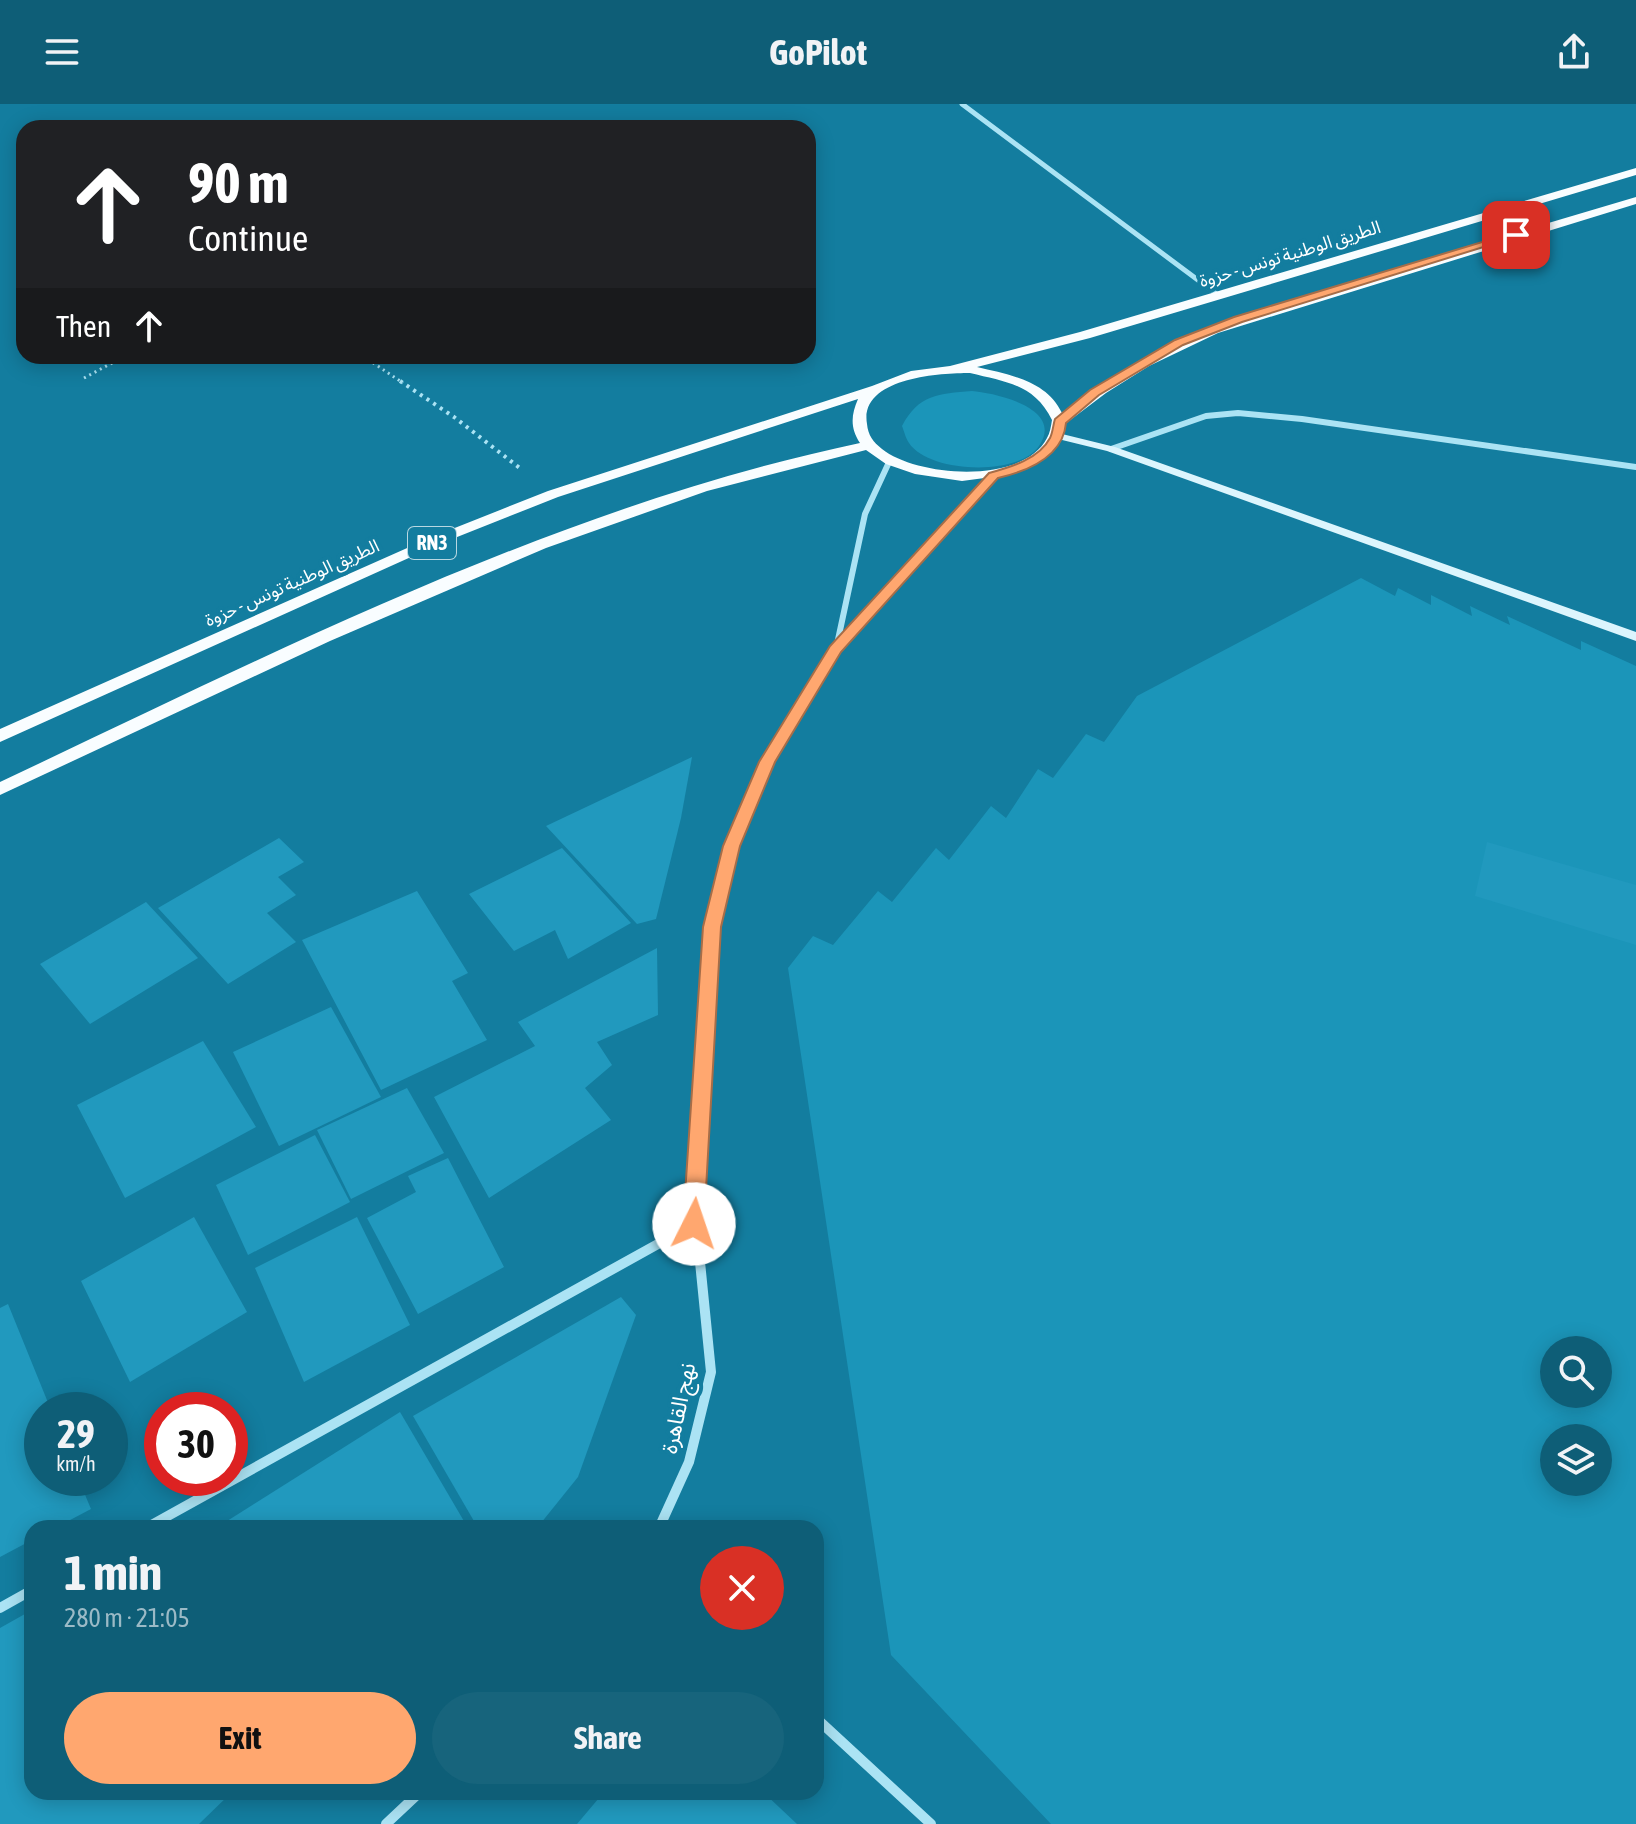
<!DOCTYPE html>
<meta charset="utf-8">
<style>
body{margin:0;font-family:"Asap Condensed","Noto Sans Arabic",sans-serif;background:#17647c;color:#f1f3f6;height:100vh;display:flex;flex-direction:column;font-size:30px;white-space:nowrap}
*{box-sizing:border-box;margin:0}
p{font-size:26px;color:#9bbac6}
.icon{flex:none;width:44px;height:44px;fill:none;stroke:currentColor;stroke-width:2;stroke-linecap:round;stroke-linejoin:round}
.map{position:relative;flex:1;overflow:hidden}
.details{position:absolute;left:24px;top:1416px;width:800px;height:280px;display:flex;flex-direction:column;background:#0e5e77;border-radius:24px;box-shadow:0 4px 20px #0003}
.details>*{flex:none}
.guide{position:absolute;left:16px;top:16px;width:800px;height:244px;border-radius:24px;box-shadow:0 4px 20px #0003;background:#202124;color:#fff;overflow:hidden}
.tools{position:absolute;left:1540px;top:1232px;display:grid;gap:16px}
.tools a{display:grid;place-items:center;width:72px;height:72px;border-radius:50%;background:#0e5e77;box-shadow:0 4px 20px #0003;font-size:40px}
.speed{position:absolute;left:24px;top:1288px;display:flex;gap:16px;font-size:40px;font-weight:700;text-align:center}
.speed>*{display:grid;place-content:center;width:104px;height:104px;border-radius:50%;background:#0e5e77;box-shadow:0 4px 20px #0003;line-height:1}
.speed small{font-size:20px;font-weight:400}
.speed .limit{border:12px solid #d22;background:#fff;color:#111}
.pin{position:absolute;display:grid;place-items:center;width:68px;height:68px;color:#fff;margin:-34px;border-radius:16px;box-shadow:0 4px 12px #0006}
.me{position:absolute;width:88px;margin:-44px;rotate:4deg;stroke-linejoin:round;filter:drop-shadow(0 0 6px #0008)}
.turn{display:flex;align-items:center;gap:28px;height:168px;padding:0 40px;font-size:36px}
.turn .icon{width:104px;height:104px;stroke-width:2.5}
.turn b{display:block;font-size:56px;line-height:68px}
.then{display:flex;align-items:center;height:76px;padding:0 40px;background:#0003;gap:16px;font-size:30px}
.round{display:grid;place-items:center;flex:none;width:84px;height:84px;border-radius:42px;background:#17647c}
.overview{display:flex;align-items:center;justify-content:space-between;height:136px;padding:0 40px}
h1{font-size:48px;font-weight:700;line-height:60px}
.cta{display:flex;gap:16px;margin-top:auto;padding:16px 40px}
.cta a{flex:1;height:92px;border-radius:48px;background:#ffa76f;color:#111;font-size:32px;font-weight:700;line-height:92px;text-align:center}
.cta a+a{background:#17647c;color:#f1f3f6}
header{display:flex;justify-content:space-between;align-items:center;height:104px;padding:0 40px;background:#0e5e77;font-size:36px;font-weight:700}
.map>svg:first-child{display:block}
.green{fill:#1b95b9;fill-rule:evenodd}
.building{fill:#2199be}
.lines{fill:none;stroke-linecap:round;stroke-linejoin:round}
.path-far1{stroke:#abe3f4;stroke-width:3;stroke-dasharray:2 4;stroke-linecap:butt}
.path{stroke:#abe3f4;stroke-width:4;stroke-dasharray:3 5;stroke-linecap:butt}
.street-far3{stroke:#abe3f4;stroke-width:5}
.street-far2{stroke:#abe3f4;stroke-width:6}
.street-far1{stroke:#abe3f4;stroke-width:8}
.street{stroke:#abe3f4;stroke-width:10}
.secondary{fill:#dcf5fd;fill-rule:evenodd}
.primary{fill:#f9fdff;fill-rule:evenodd}
.route{fill:#ffa76f;stroke:#a66d48;stroke-width:2}
.labels{text-anchor:middle;stroke-width:8;stroke-linejoin:round;paint-order:stroke}
.far-street-label{font-size:18px;fill:#fff;stroke:#137d9f}
.shield{fill:#137d9f;stroke:#b8d8e2;stroke-width:2}
.shield-label{font-size:20px;font-weight:bold;fill:#fff}
.street-label{font-size:22px;fill:#fff;stroke:#137d9f}
</style>
<header><svg class="icon" aria-label="menu" viewBox="0 0 24 24"><path d="M4 6h16M4 12h16M4 18h16"/></svg>GoPilot<svg class="icon" aria-label="share" viewBox="0 0 24 24"><path d="M12 15V3M7 8l5-5 5 5M5 13v7h14v-7"/></svg></header>
<div class="map">
<svg width="1636" height="1720" viewBox="0 0 1636 1720">
<rect width="100%" height="100%" fill="#137d9f"/>
<!-- green -->
<g class="green">
<path d="M 972,287 C 995,289 1065,304 1039,342 C 1018,373 929,369 909,339 C 906,335 904,327 902,322 C 919,290 938,290 972,287 Z"/>
<path d="M 1361,474 L 1395,492 L 1398,484 L 1431,501 L 1431,491 L 1472,512 L 1470,502 L 1510,521 L 1507,512 L 1581,546 L 1581,537 L 1636,562 L 1636,1720 L 1051,1720 L 891,1551 L 788,864 L 813,832 L 833,841 L 878,787 L 892,798 L 936,744 L 949,756 L 991,702 L 1006,714 L 1038,665 L 1053,674 L 1086,630 L 1104,638 L 1137,592 ZM 1554,1246 L 1598,1246 L 1598,1290 L 1554,1290 ZM 1554,1334 L 1598,1334 L 1598,1378 L 1554,1378 Z"/>
</g>
<!-- building -->
<g class="building">
<path d="M 692,653 L 681,714 L 656,815 L 637,820 L 546,722 Z"/>
<path d="M 279,734 L 304,758 L 278,773 L 296,791 L 267,809 L 296,838 L 228,880 L 158,804 Z"/>
<path d="M 1487,738 L 1636,781 L 1636,841 L 1475,792 Z"/>
<path d="M 562,744 L 631,819 L 568,855 L 555,826 L 514,847 L 469,790 Z"/>
<path d="M 417,787 L 468,869 L 452,877 L 487,936 L 381,986 L 302,836 Z"/>
<path d="M 146,798 L 198,854 L 90,920 L 40,860 Z"/>
<path d="M 657,844 L 658,911 L 597,938 L 612,961 L 585,984 L 611,1016 L 489,1094 L 434,993 L 535,942 L 518,918 Z"/>
<path d="M 331,903 L 381,993 L 279,1042 L 233,948 Z"/>
<path d="M 203,937 L 256,1023 L 125,1094 L 77,1001 Z"/>
<path d="M 407,984 L 444,1049 L 351,1095 L 317,1026 Z"/>
<path d="M 315,1031 L 350,1098 L 248,1151 L 216,1081 Z"/>
<path d="M 448,1054 L 504,1163 L 418,1210 L 367,1114 L 416,1088 L 408,1072 Z"/>
<path d="M 194,1113 L 247,1208 L 130,1278 L 81,1177 Z"/>
<path d="M 357,1113 L 410,1221 L 304,1278 L 255,1164 Z"/>
<path d="M 621,1193 L 636,1211 L 578,1373 L 537,1424 L 478,1424 L 413,1312 Z"/>
<path d="M 8,1200 L 51,1306 L 42,1306 L 42,1374 L 78,1374 L 91,1405 L 55,1424 L 32,1424 L 32,1436 L 0,1453 L 0,1204 Z"/>
<path d="M 400,1308 L 468,1424 L 216,1424 Z"/>
<path d="M 32,1506 L 32,1688 L 232,1688 L 199,1720 L 0,1720 L 0,1524 Z"/>
<path d="M 604,1688 L 763,1688 L 797,1720 L 577,1720 Z"/>
</g>
<g class="lines">
<!-- path-far1 -->
<g class="path-far1">
<path d="M 363,252 L 403,279"/>
<path d="M 84,274 L 125,252"/>
</g>
<!-- path -->
<path class="path" d="M 400,277 L 454,313 L 521,365"/>
<!-- street-far3 -->
<path class="street-far3" d="M 962,0 L 1218,191"/>
<!-- street-far2 -->
<g class="street-far2">
<path d="M 1111,345 L 1206,312 L 1238,309 L 1302,315 L 1636,363"/>
<path d="M 836,545 L 865,410 L 890,356"/>
<path d="M 778,640 L 836,545 L 994,371"/>
</g>
<!-- street-far1 -->
<path class="street-far1" d="M 695,1110 L 712,823 L 731,742 L 767,658 L 779,638"/>
<!-- street -->
<g class="street">
<path d="M 146,1424 L 694,1120"/>
<path d="M 659,1424 L 689,1358 L 711,1268 L 695,1108"/>
<path d="M 0,1504 L 32,1486"/>
<path d="M 816,1614 L 931,1720"/>
<path d="M 386,1720 L 420,1688"/>
</g>
<!-- secondary -->
<path class="secondary" d="M 1058,329 L 1115,343 L 1636,528 L 1636,537 L 1107,347 L 1054,334 L 1052,332 Z"/>
<!-- primary -->
<path class="primary" d="M 1636,64 L 1636,71 L 1090,234 L 977,263 C 1010,271 1046,276 1062,309 L 1140,257 L 1233,213 L 1636,93 L 1636,100 L 1218,229 L 1149,262 L 1106,289 L 1065,320 L 1060,337 L 1038,359 L 1007,371 L 962,377 L 915,370 L 886,360 L 866,346 L 707,387 L 546,444 L 330,537 L 0,691 L 0,678 C 278,547 557,403 860,339 C 850,324 851,311 858,295 L 558,393 L 442,439 L 0,638 L 0,625 L 432,433 L 548,387 L 872,282 L 911,267 L 950,262 L 1080,228 ZM 970,269 C 1006,278 1034,280 1052,316 C 1051,322 1050,329 1047,334 C 1023,381 917,373 882,345 C 873,338 868,331 867,320 C 859,274 939,269 970,269 Z"/>
</g>
<!-- route -->
<path class="route" d="M 1512,129 L 1522,131 L 1242,218 L 1183,241 L 1099,291 L 1066,319 C 1063,353 1028,367 998,374 L 841,548 L 775,658 L 740,742 L 721,823 L 704,1120 L 701,1127 L 694,1129 L 686,1127 L 683,1120 L 703,823 L 723,742 L 759,658 L 830,542 L 989,369 C 1011,363 1039,355 1050,334 C 1053,328 1053,321 1055,315 L 1090,286 L 1175,236 L 1234,213 Z"/>
<g class="labels">
<!-- far-street labels -->
<g class="far-street-label">
<text transform="translate(1290 150) rotate(-17)" y="6">الطريق الوطنية تونس - حزوة</text>
<text transform="translate(292 479) rotate(-24)" y="6">الطريق الوطنية تونس - حزوة</text>
</g>
<!-- shield labels -->
<rect class="shield" x="408" y="423" width="48" height="32" rx="6"/>
<g class="shield-label">
<text x="432" y="446">RN3</text>
</g>
<!-- street labels -->
<g class="street-label">
<text transform="translate(678 1304) rotate(-78)" y="8">نهج القاهرة</text>
</g>
</g>
</svg>
<div class="tools">
<a><svg class="icon" aria-label="search" viewBox="0 0 24 24"><circle cx="10" cy="10" r="6"/><path d="M15 15l6 6"/></svg></a>
<a><svg class="icon" aria-label="layers" viewBox="0 0 24 24"><path d="M12 4l9 5-9 5-9-5zM3 14l9 5 9-5"/></svg></a>
</div>
<div class="speed"><div>29<small>km/h</small></div><div class="limit">30</div></div>
<div class="pin" style="left:1516px;top:131px;background:#d93025"><svg class="icon" aria-label="arrive" viewBox="0 0 24 24"><path d="M6 21V4h12l-3 4 3 4H6"/></svg></div>
<svg class="me" style="left:694px;top:1120px" viewBox="-20 -20 40 40"><circle r="19" fill="#fff"/><path d="M0-13L10 11 0 6-10 11z" fill="#ffa76f"/></svg>
<div class="guide">
<div class="turn"><svg class="icon" aria-label="ahead" viewBox="0 0 24 24"><path d="M12 20V5M6 11l6-6 6 6"/></svg><div><b>90 m</b>Continue</div></div>
<div class="then">Then<svg class="icon" aria-label="ahead" viewBox="0 0 24 24"><path d="M12 20V5M6 11l6-6 6 6"/></svg></div>
</div>
<section class="details">
<div class="overview"><div><h1>1 min</h1><p>280 m · 21:05</p></div><a class="round" style="background:#d93025;color:#fff"><svg class="icon" aria-label="close" viewBox="0 0 24 24"><path d="M6 6l12 12M18 6L6 18"/></svg></a></div>
<div class="cta"><a>Exit</a><a>Share</a></div>
</section>
</div>
